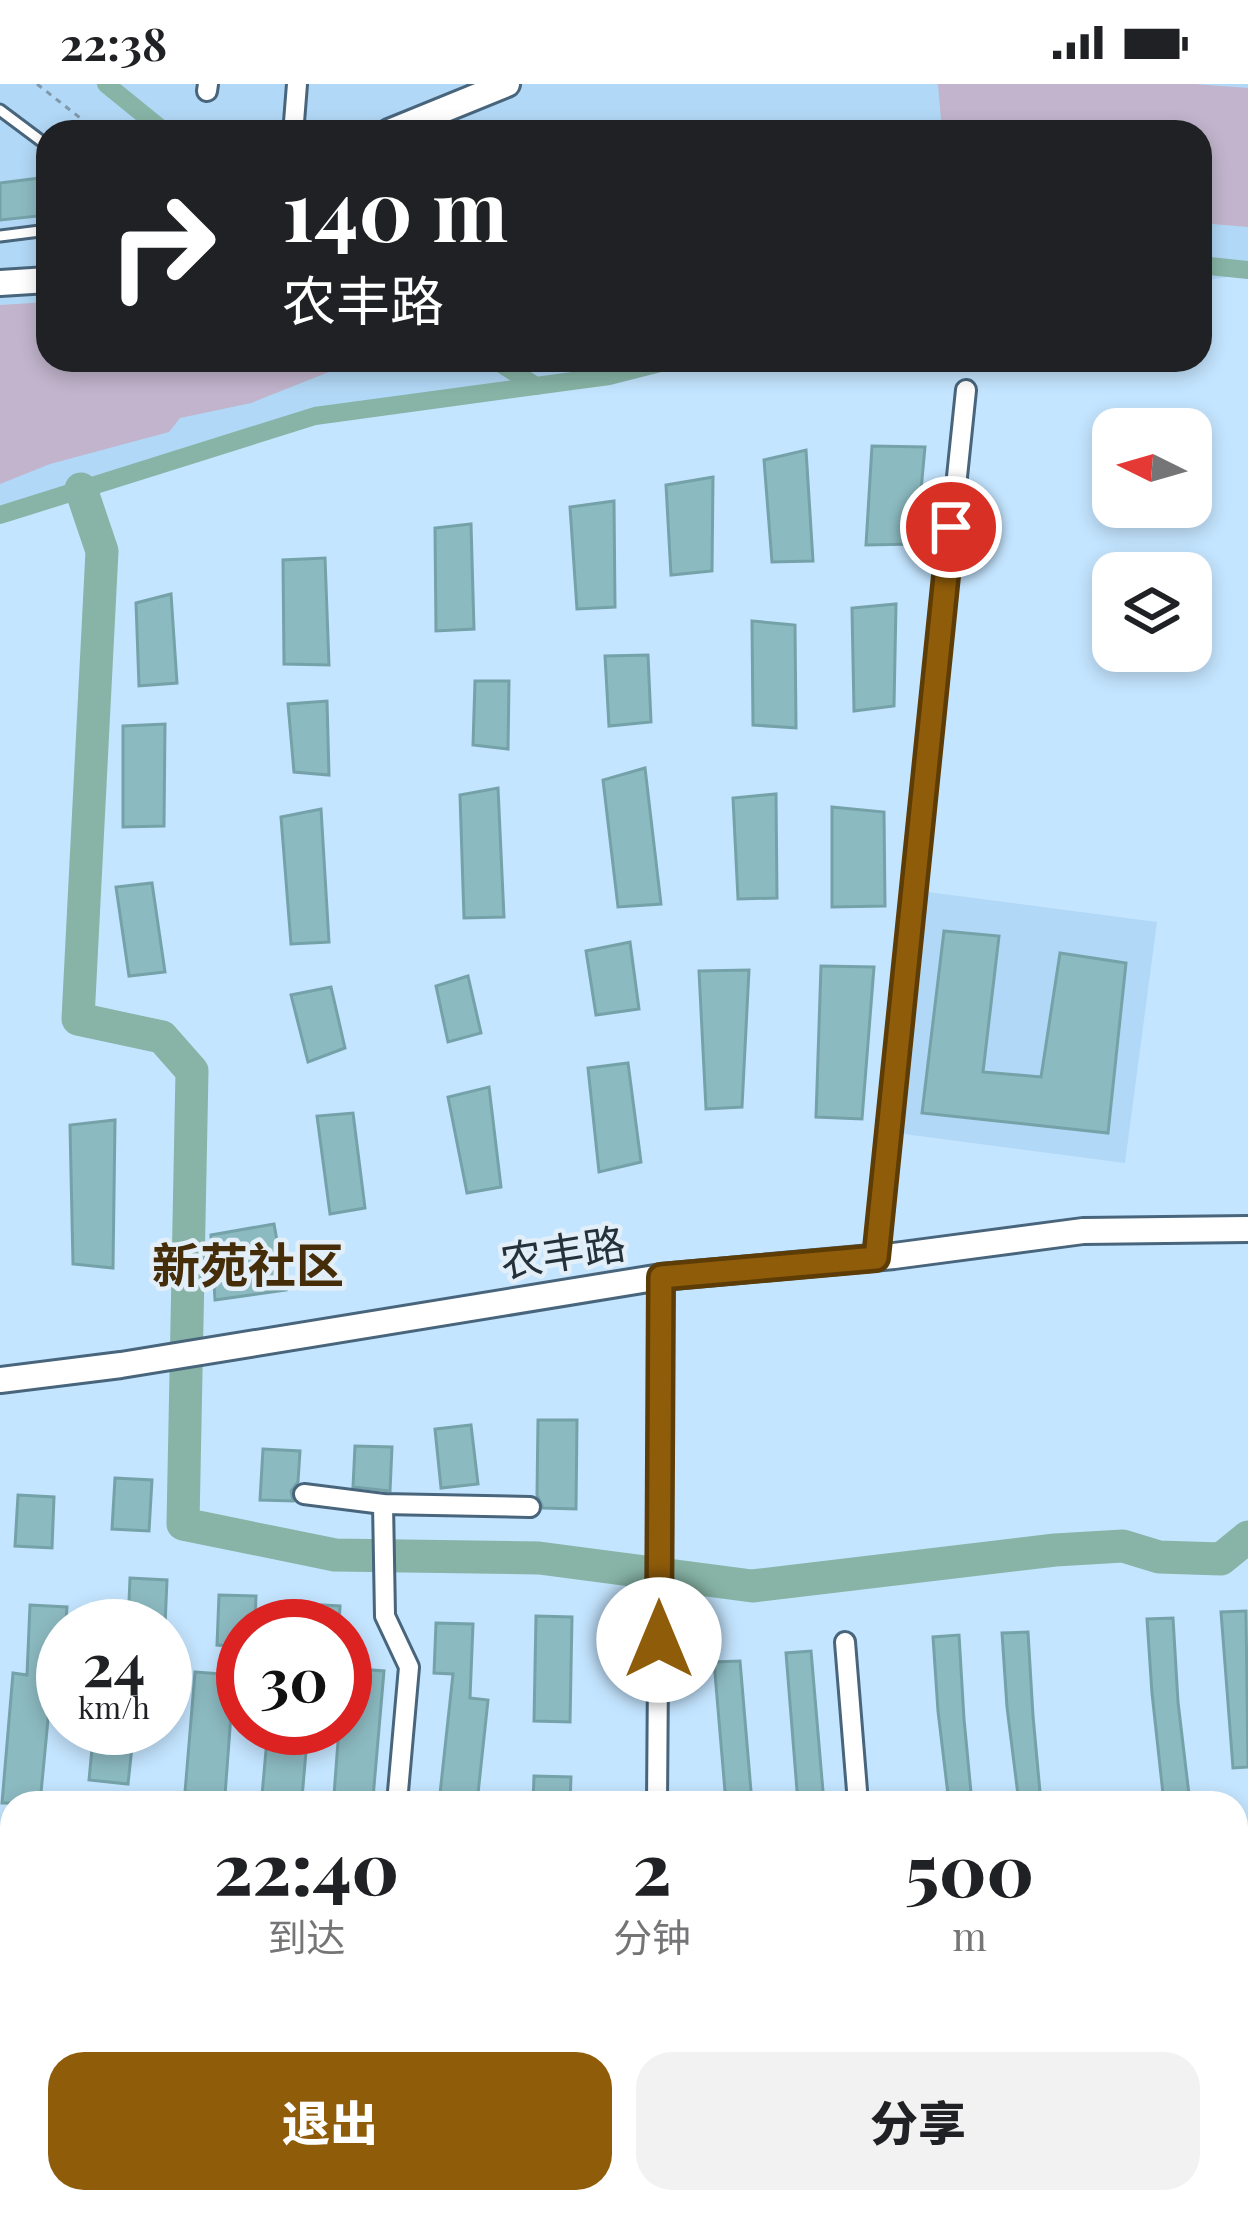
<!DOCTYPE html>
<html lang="zh">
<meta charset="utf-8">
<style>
body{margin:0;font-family:"Playfair Display","Noto Sans SC",serif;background:#f2f2f2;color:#202124;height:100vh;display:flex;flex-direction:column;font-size:45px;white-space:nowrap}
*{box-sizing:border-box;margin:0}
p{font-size:39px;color:#757577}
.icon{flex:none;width:66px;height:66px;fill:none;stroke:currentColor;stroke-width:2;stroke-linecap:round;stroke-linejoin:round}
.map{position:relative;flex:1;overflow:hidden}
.details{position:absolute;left:0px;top:1707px;width:1248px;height:423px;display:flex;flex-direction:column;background:#fff;border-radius:36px 36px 0 0;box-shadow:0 6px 18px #0003}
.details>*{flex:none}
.top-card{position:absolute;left:36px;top:36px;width:1176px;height:252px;border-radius:36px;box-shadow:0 6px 18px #0003;background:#202124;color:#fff;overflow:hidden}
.needle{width:78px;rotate:275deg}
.buttons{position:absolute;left:1092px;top:324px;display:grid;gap:24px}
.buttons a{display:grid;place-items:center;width:120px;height:120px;border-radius:24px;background:#fff;box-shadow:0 6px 18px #0003;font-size:60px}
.speed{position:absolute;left:36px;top:1515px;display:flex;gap:24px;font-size:60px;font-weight:700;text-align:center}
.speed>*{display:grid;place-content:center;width:156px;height:156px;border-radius:50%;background:#fff;box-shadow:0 6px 18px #0003;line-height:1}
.speed small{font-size:30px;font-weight:400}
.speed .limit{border:18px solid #d22;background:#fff;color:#111}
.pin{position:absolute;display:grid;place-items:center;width:102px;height:102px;color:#fff;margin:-51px;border:6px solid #fff;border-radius:50%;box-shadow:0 3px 12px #0007}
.me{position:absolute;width:132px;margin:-66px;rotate:0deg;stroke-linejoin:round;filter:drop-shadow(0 0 9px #0008)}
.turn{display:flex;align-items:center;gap:42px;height:252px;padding:0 48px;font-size:54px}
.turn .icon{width:156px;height:156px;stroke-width:2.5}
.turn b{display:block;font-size:84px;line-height:102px}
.eta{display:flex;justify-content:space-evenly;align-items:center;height:204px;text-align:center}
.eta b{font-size:72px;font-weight:800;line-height:84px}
.action{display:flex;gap:24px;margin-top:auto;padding:24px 48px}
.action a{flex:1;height:138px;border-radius:36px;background:#8f5c0a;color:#fff;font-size:48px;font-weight:800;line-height:138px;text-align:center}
.action a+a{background:#f2f2f2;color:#202124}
.status{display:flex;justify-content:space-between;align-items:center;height:84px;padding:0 60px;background:#fff;direction:ltr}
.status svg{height:33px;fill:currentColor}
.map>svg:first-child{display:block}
.built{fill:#b1d8f6}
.green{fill:#c1b4cc}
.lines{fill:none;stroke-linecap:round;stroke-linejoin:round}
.canal{stroke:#87b4a6;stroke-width:18}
.river{stroke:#87b4a6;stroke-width:33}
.building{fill:#8cbac1;stroke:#75a2a9;stroke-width:3}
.lane-casing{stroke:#48657c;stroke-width:15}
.street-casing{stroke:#48657c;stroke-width:24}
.secondary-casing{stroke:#48657c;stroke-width:30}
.path{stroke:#7f98ab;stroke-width:3;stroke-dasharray:6 6;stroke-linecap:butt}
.lane{stroke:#fff;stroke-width:9}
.street{stroke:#fff;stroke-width:18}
.secondary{stroke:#fff;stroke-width:24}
.route-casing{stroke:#5d3c06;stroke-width:30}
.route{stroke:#8f5c0a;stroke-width:21}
.labels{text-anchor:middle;stroke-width:9;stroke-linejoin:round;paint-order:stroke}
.street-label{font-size:42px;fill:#24313b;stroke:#e2eff9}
.quarter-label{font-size:48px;font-weight:bold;fill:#452d09;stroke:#e2eff9}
</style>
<div class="status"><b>22:38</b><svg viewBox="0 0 49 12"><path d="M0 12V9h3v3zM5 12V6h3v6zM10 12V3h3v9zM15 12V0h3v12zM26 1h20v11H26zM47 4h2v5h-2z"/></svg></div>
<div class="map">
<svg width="1248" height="2129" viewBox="0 0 1248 2129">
<rect width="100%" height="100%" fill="#c4e5ff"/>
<!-- built -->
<g class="built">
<path d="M 0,0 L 1248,0 L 1248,190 L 1200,197 L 1200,48 L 48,48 L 48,276 L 700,276 L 315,332 L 0,431 Z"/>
<path d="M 928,808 L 1157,838 L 1125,1079 L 904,1050 Z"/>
</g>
<!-- green -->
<g class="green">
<path d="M 938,0 L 1194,0 L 1248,4 L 1248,143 L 1200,139 L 1200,48 L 942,48 Z"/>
<path d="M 48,218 L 48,276 L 359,276 L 251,319 L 180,334 L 169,348 L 50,380 L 0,400 L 0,221 Z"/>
<path d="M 0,1855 L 12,1856 L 12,2013 L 0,2002 Z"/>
</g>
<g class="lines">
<!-- canal -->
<g class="canal">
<path d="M 106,0 L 165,48"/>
<path d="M 1200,181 L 1248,186"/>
<path d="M 495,276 L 536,302"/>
<path d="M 0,431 L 315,332 L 609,292 L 672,276"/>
</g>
<!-- river -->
<path class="river" d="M 81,405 L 102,467 L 78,935 L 162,953 L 192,987 L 183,1440 L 335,1471 L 539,1474 L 752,1502 L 1055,1466 L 1123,1462 L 1159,1473 L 1221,1475 L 1248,1453"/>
</g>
<!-- building -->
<g class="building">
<path d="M 48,93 L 48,131 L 0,136 L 0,99 Z"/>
<path d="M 872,362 L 925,363 L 916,460 L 866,461 Z"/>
<path d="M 806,366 L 813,477 L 772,478 L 764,376 Z"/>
<path d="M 713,393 L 712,487 L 671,491 L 666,401 Z"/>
<path d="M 614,417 L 615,523 L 577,525 L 570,423 Z"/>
<path d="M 471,440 L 474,545 L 436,547 L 435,444 Z"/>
<path d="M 325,474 L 329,581 L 284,580 L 283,476 Z"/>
<path d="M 171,510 L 177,599 L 139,602 L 136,519 Z"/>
<path d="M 896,520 L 894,622 L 854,627 L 852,524 Z"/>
<path d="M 752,537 L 795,541 L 796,644 L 753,641 Z"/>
<path d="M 648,571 L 651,638 L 609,642 L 605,572 Z"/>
<path d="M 475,597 L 509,597 L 508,665 L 473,661 Z"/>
<path d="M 327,617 L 329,691 L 294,688 L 288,620 Z"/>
<path d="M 165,640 L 164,742 L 123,743 L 123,642 Z"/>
<path d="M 645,684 L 661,820 L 618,823 L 603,696 Z"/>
<path d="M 498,704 L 504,833 L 464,834 L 460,711 Z"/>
<path d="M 776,710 L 777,814 L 738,815 L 733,714 Z"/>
<path d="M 832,723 L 884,728 L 885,822 L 832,823 Z"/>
<path d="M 321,725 L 329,858 L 291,860 L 281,733 Z"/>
<path d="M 152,799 L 165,888 L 129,892 L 116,803 Z"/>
<path d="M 944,847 L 999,852 L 983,988 L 1041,993 L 1060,869 L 1126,879 L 1108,1049 L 922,1029 Z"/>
<path d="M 630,858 L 639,925 L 596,931 L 586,867 Z"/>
<path d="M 821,882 L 874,883 L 862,1035 L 816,1033 Z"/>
<path d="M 749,886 L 742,1023 L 706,1025 L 699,887 Z"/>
<path d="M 468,892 L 481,949 L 448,958 L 436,902 Z"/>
<path d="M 331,903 L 345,964 L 308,978 L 291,911 Z"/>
<path d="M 628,979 L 641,1078 L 599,1088 L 588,984 Z"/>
<path d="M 489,1003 L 501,1103 L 467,1109 L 448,1013 Z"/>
<path d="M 353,1029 L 365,1124 L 330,1130 L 317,1032 Z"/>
<path d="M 115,1036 L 113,1184 L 73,1180 L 70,1041 Z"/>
<path d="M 274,1140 L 286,1206 L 215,1216 L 211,1151 Z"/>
<path d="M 538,1336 L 577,1336 L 576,1425 L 543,1424 L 537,1411 Z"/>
<path d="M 471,1341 L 478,1400 L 441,1404 L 435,1345 Z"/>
<path d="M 355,1362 L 392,1363 L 390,1407 L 353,1403 Z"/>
<path d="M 263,1365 L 300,1367 L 298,1398 L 291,1407 L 293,1417 L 260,1416 Z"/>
<path d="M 115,1394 L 152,1396 L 149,1447 L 112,1445 Z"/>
<path d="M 18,1411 L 54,1413 L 52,1464 L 15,1462 Z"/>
<path d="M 130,1494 L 167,1496 L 165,1542 L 128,1542 Z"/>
<path d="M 219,1511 L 256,1512 L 255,1542 L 243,1542 L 243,1563 L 217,1561 Z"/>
<path d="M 304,1520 L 340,1522 L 339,1542 L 302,1542 Z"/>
<path d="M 30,1521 L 67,1523 L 63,1574 L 54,1573 L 40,1719 L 2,1719 L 13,1589 L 27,1591 Z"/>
<path d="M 1246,1527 L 1248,1683 L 1233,1684 L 1221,1528 Z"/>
<path d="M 536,1532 L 572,1533 L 570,1638 L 534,1637 Z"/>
<path d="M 1173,1534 L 1178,1618 L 1190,1719 L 1164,1719 L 1152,1609 L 1147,1535 Z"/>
<path d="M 436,1539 L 473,1540 L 470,1614 L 488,1616 L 477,1719 L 439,1719 L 453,1590 L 434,1589 Z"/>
<path d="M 1028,1548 L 1033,1632 L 1041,1719 L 1019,1719 L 1007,1623 L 1002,1549 Z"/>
<path d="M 959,1551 L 964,1635 L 972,1719 L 949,1719 L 938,1627 L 933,1553 Z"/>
<path d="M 811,1567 L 824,1719 L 798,1719 L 786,1569 Z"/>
<path d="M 740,1577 L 752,1719 L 726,1719 L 714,1578 Z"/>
<path d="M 345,1584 L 384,1587 L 373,1714 L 334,1711 L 339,1644 L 345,1644 Z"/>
<path d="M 195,1588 L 234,1591 L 225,1711 L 185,1708 Z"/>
<path d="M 94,1644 L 134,1644 L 128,1700 L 89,1696 Z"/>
<path d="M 268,1644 L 308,1644 L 302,1714 L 262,1711 Z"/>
<path d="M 534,1692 L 571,1693 L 570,1719 L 533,1719 Z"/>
</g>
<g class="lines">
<!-- lane casing -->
<g class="lane-casing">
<g id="lane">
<path d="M 0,26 L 48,62"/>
<path d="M 0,152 L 48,146"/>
</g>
</g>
<!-- street casing -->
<g class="street-casing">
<g id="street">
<path d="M 207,7 L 208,0"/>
<path d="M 294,38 L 297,0"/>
<path d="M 876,1173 L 966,306"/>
<path d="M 304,1410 L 383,1420 L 530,1423"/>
<path d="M 383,1420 L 385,1532 L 409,1583 L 397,1719"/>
<path d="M 845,1558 L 858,1719"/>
<path d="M 657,1719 L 661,1193"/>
<path d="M 0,1832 L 12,1833"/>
<path d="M 1236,1860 L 1248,1859"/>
<path d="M 0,2045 L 12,2078"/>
<path d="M 890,2118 L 890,2129"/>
<path d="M 18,2129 L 19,2118"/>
<path d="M 368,2129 L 369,2118"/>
<path d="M 653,2129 L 653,2118"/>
</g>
</g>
<!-- secondary casing -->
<g class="secondary-casing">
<g id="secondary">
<path d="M 389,48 L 507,0"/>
<path d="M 0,199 L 48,196"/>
<path d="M 0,1296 L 121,1281 L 661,1193 L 894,1172 L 1083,1147 L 1248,1145"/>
</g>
</g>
<!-- path -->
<g class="path">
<path d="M 37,0 L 98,48"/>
<path d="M 0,2105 L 10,2102"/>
<path d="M 54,2118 L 65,2129"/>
</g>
<!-- lane -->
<use href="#lane" class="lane"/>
<!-- street -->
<use href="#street" class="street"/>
<!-- secondary -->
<use href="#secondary" class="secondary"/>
</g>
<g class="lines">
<!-- route casing -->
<g class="route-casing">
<path id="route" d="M 659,1556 L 661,1193 L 876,1174 L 951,443"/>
</g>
<!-- route -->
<use href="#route" class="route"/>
</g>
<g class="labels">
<!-- street labels -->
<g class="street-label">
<text transform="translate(563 1169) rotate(-9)" y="15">农丰路</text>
</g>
<!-- quarter labels -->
<g class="quarter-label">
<text x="248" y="1199">新苑社区</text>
</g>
</g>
</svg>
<div class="buttons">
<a><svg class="needle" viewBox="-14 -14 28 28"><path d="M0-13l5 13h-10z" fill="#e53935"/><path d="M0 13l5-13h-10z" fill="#757577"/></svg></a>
<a><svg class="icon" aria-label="layers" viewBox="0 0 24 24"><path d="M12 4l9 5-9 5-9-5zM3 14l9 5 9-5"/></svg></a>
</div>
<div class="speed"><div>24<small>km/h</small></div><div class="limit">30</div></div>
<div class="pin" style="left:951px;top:443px;background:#d93025"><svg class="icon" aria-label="arrive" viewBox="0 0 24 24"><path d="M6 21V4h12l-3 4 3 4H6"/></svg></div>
<svg class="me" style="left:659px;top:1556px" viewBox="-20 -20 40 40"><circle r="19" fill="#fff"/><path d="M0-13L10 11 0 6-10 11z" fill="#8f5c0a"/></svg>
<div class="top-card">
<div class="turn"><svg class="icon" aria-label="right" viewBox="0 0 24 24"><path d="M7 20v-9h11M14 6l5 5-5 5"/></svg><div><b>140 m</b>农丰路</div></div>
</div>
<section class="details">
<div class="eta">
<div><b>22:40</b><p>到达</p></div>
<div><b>2</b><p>分钟</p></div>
<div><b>500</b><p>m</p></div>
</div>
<div class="action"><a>退出</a><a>分享</a></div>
</section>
</div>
